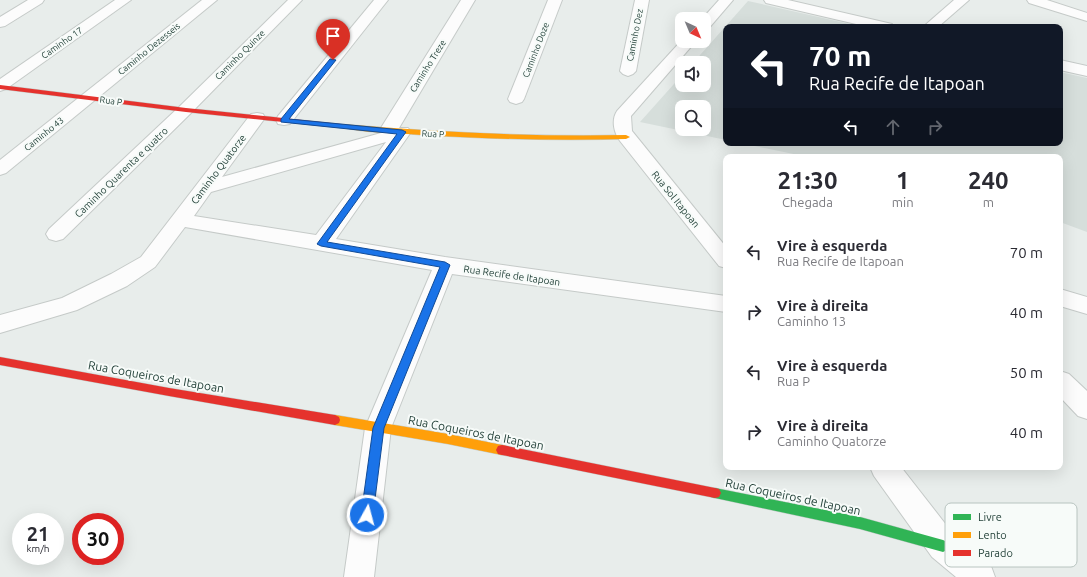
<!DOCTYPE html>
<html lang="pt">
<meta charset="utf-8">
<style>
body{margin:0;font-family:Ubuntu,sans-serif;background:#f2f2f3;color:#2b2b33;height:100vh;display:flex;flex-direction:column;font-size:15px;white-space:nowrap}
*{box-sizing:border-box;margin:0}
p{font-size:13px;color:#7c7c81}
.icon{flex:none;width:22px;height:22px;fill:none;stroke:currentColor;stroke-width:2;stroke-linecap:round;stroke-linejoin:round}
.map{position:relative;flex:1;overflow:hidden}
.panel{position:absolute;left:723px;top:154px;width:340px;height:316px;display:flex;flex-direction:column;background:#fff;border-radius:8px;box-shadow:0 4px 16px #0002}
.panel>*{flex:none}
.guide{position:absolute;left:723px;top:24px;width:340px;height:122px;border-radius:8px;box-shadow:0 4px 16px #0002;background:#111827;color:#fff;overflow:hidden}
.needle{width:26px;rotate:136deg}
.tools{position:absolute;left:675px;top:12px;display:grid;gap:8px}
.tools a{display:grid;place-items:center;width:36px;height:36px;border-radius:8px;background:#fff;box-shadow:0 4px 16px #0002;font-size:20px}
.speed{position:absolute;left:12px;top:513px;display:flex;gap:8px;font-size:20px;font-weight:700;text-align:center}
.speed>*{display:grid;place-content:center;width:52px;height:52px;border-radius:50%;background:#fff;box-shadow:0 4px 16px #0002;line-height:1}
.speed small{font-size:10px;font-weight:400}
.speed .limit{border:6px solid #d22;background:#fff;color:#111}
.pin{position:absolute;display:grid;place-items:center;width:34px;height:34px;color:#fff;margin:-41px -17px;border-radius:50% 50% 50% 0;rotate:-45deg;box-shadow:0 0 4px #0007}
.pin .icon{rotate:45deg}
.me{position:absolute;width:44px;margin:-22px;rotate:7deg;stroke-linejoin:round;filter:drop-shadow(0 0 3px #0008)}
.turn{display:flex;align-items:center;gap:14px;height:84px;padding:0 20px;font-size:18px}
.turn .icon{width:52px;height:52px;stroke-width:2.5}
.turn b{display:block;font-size:28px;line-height:34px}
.lanes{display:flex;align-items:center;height:38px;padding:0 20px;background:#0003;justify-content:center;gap:20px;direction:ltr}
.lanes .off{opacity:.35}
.eta{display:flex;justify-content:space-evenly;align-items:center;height:68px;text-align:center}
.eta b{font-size:24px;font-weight:600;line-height:28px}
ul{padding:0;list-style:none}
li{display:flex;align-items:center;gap:12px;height:60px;padding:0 20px}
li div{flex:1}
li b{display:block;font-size:15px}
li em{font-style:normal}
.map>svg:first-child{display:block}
.built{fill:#d6dedb;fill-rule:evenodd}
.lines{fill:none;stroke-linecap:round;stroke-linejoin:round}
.street-casing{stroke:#c5cac8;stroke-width:2}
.fast-casing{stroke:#c3cbc8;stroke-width:1}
.slow-casing{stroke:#c3cbc8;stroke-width:1}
.jam-casing{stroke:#c3cbc8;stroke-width:1}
.street{fill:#fcfcfc;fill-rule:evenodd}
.fast{fill:#30b455;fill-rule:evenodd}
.slow{fill:#ff9f0a;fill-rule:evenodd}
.jam{fill:#e5322d;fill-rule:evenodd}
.route{fill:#1a73e8;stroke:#114b97}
.labels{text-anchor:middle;stroke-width:4;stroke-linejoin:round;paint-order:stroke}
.far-street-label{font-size:9px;fill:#24423a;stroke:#f7fbf9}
.street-label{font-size:10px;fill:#24423a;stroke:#f7fbf9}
.near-street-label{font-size:12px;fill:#24423a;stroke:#f7fbf9}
.key{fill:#f7fbf9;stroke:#b8c4c0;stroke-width:1}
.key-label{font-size:11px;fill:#24423a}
</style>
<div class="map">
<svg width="1087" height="577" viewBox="0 0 1087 577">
<rect width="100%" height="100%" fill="#e8edeb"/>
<!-- built -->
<g class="built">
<path d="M 748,1 L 863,27 L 726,27 L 726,140 L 640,122 L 682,75 L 682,85 L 704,85 L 704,63 L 693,63 ZM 682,107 L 704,107 L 704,129 L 682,129 Z"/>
<path d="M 1060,72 L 1087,78 L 1087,232 L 1060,222 L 1060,157 L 808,157 L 740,143 L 1060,143 Z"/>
</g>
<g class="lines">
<!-- street casing -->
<g class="street-casing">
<g id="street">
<path d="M 28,0 L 44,0 L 42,3 L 5,26 L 0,27 L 0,17 Z"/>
<path d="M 115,0 L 131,0 L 6,89 L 0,91 L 0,79 Z"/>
<path d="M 202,0 L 217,0 L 6,173 L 0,175 L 0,160 Z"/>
<path d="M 288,0 L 302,0 L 191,113 L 63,239 L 56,241 L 49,239 L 46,234 L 49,229 L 179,107 Z"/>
<path d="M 374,0 L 388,0 L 290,124 L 284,125 L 278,124 L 276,120 L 278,116 Z"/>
<path d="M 461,0 L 475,0 L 399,128 L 408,128 L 411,132 L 336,239 L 445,257 L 726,296 L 726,312 L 452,274 L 391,428 L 374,577 L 344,577 L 365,428 L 432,270 L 185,227 L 155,267 L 127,286 L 77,310 L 0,333 L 0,315 L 62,298 L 111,274 L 141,257 L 251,114 L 257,113 L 263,114 L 265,118 L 222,177 L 381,133 L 379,131 ZM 386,142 L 316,235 L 194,216 L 211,192 Z"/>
<path d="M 548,0 L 562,0 L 524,99 L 522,102 L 516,104 L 510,102 L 508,99 Z"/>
<path d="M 635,0 L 649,0 L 636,71 L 633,74 L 628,76 L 623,74 L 620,71 Z"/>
<path d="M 719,0 L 733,0 L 709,28 L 704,29 L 704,19 L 702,19 Z"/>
<path d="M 764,0 L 788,0 L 892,24 L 894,27 L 869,27 L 766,3 Z"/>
<path d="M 954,0 L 969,0 L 938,27 L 923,27 Z"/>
<path d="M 1027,0 L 1047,0 L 1087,13 L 1087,21 L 1029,3 Z"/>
<path d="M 682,40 L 696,41 L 631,116 L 632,131 L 726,247 L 726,268 L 719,266 L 620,141 C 614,133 611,120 617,111 Z"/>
<path d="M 1060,60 L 1087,66 L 1087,76 L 1060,70 Z"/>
<path d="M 1060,289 L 1087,297 L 1087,314 L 1060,306 Z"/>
<path d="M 1060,371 L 1069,374 L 1087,391 L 1087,419 L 1078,416 L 1060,397 Z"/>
<path d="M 870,467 L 901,467 L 954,535 L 991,566 L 995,577 L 956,577 L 932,557 L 874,476 Z"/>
</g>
</g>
<!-- fast casing -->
<g class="fast-casing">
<path id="fast" d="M 715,488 L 860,517 L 943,540 L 947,542 L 949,546 L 947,550 L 943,552 L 860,529 L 715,498 L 711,497 L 709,493 L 711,489 Z"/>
</g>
<!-- slow casing -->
<g class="slow-casing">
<g id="slow">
<path d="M 341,124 C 436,132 531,137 626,135 L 630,137 L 626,139 C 557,141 489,139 421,135 C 396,133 363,133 339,127 L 338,126 Z"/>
<path d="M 335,415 L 448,434 L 502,445 L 506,446 L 508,450 L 506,454 L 502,455 L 448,444 L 335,425 L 331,423 L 330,420 L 331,417 Z"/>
</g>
</g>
<!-- jam casing -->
<g class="jam-casing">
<g id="jam">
<path d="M 0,85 L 186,108 L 341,124 L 344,126 L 341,128 L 186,112 L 0,89 Z"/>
<path d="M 0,357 L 169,388 L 335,415 L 339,417 L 340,420 L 339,423 L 335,425 L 169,396 L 0,365 Z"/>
<path d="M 502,445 L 715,488 L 719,489 L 721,493 L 719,497 L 715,498 L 502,455 L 498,454 L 496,450 L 498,446 Z"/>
</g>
</g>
<!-- street -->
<use href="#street" class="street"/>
<!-- fast -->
<use href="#fast" class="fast"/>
<!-- slow -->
<use href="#slow" class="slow"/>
<!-- jam -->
<use href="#jam" class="jam"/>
</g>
<!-- route -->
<path class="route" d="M 330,59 L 336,60 L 289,119 L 402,130 L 406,132 L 327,242 L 445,262 L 450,265 L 384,428 L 373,515 L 371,519 L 367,521 L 362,519 L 361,515 L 373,428 L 440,267 L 321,246 L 317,244 L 397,134 L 281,122 L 281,119 Z"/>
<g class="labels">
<!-- far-street labels -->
<g class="far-street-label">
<text transform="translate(635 35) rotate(-79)" y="3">Caminho Dez</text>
<text transform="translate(62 43) rotate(-35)" y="3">Caminho 17</text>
<text transform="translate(149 49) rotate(-39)" y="3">Caminho Dezesseis</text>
<text transform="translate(536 50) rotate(-69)" y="3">Caminho Doze</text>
<text transform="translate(240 55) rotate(-45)" y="3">Caminho Quinze</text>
<text transform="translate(428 66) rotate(-58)" y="3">Caminho Treze</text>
<text transform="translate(111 101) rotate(7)" y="3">Rua P</text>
<text transform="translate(44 134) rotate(-39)" y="3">Caminho 43</text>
<text transform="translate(433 134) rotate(3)" y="3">Rua P</text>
</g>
<!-- street labels -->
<g class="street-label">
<text transform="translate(218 169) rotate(-53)" y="4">Caminho Quatorze</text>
<text transform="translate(121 172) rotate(-44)" y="4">Caminho Quarenta e quatro</text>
<text transform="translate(676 199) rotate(51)" y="4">Rua Sol Itapoan</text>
<text transform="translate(512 275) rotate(8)" y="4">Rua Recife de Itapoan</text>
</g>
<!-- near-street labels -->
<g class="near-street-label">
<text transform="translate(156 377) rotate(10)" y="4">Rua Coqueiros de Itapoan</text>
<text transform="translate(476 433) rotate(11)" y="4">Rua Coqueiros de Itapoan</text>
<text transform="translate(793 497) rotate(12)" y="4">Rua Coqueiros de Itapoan</text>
</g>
</g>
<!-- legend -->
<rect x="945" y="503" width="132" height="64" rx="6" class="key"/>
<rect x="953" y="514" width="18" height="6" fill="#30b455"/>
<rect x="953" y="532" width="18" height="6" fill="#ff9f0a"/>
<rect x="953" y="550" width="18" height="6" fill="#e5322d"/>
<g class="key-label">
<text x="978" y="521">Livre</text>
<text x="978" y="539">Lento</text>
<text x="978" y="557">Parado</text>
</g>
</svg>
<div class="tools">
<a><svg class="needle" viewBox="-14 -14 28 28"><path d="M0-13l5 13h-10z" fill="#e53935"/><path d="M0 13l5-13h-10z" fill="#7c7c81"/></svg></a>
<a><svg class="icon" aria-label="sound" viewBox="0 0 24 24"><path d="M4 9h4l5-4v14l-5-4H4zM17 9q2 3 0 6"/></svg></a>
<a><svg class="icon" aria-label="search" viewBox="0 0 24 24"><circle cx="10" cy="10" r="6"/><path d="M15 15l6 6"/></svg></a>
</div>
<div class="speed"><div>21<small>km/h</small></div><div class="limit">30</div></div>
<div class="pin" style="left:333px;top:60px;background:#d93025"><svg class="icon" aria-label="arrive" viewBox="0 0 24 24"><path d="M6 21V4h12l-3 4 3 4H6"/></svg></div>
<svg class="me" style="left:367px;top:515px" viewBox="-20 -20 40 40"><circle r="17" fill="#1a73e8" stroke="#fff" stroke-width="3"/><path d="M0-11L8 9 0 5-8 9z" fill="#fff"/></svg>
<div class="guide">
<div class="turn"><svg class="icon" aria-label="left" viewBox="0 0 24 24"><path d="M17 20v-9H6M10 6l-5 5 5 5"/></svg><div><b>70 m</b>Rua Recife de Itapoan</div></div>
<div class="lanes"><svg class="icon" aria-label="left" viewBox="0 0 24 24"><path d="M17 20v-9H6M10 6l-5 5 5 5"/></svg><svg class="icon off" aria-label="ahead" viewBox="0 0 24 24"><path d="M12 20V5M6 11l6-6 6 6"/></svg><svg class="icon off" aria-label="right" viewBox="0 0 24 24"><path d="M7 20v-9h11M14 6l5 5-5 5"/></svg></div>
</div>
<section class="panel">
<div class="eta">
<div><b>21:30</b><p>Chegada</p></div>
<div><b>1</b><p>min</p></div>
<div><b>240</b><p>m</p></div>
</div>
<ul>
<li><svg class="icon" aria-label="left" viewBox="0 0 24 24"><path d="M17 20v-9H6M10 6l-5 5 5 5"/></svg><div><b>Vire à esquerda</b><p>Rua Recife de Itapoan</p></div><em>70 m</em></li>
<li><svg class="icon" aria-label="right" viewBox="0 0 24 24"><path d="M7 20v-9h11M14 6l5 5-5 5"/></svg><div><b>Vire à direita</b><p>Caminho 13</p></div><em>40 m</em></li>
<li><svg class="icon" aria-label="left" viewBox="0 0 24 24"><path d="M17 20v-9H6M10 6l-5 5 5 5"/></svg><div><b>Vire à esquerda</b><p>Rua P</p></div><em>50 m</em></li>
<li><svg class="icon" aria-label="right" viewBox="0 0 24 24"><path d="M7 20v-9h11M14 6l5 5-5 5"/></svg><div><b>Vire à direita</b><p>Caminho Quatorze</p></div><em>40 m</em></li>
</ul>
</section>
</div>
